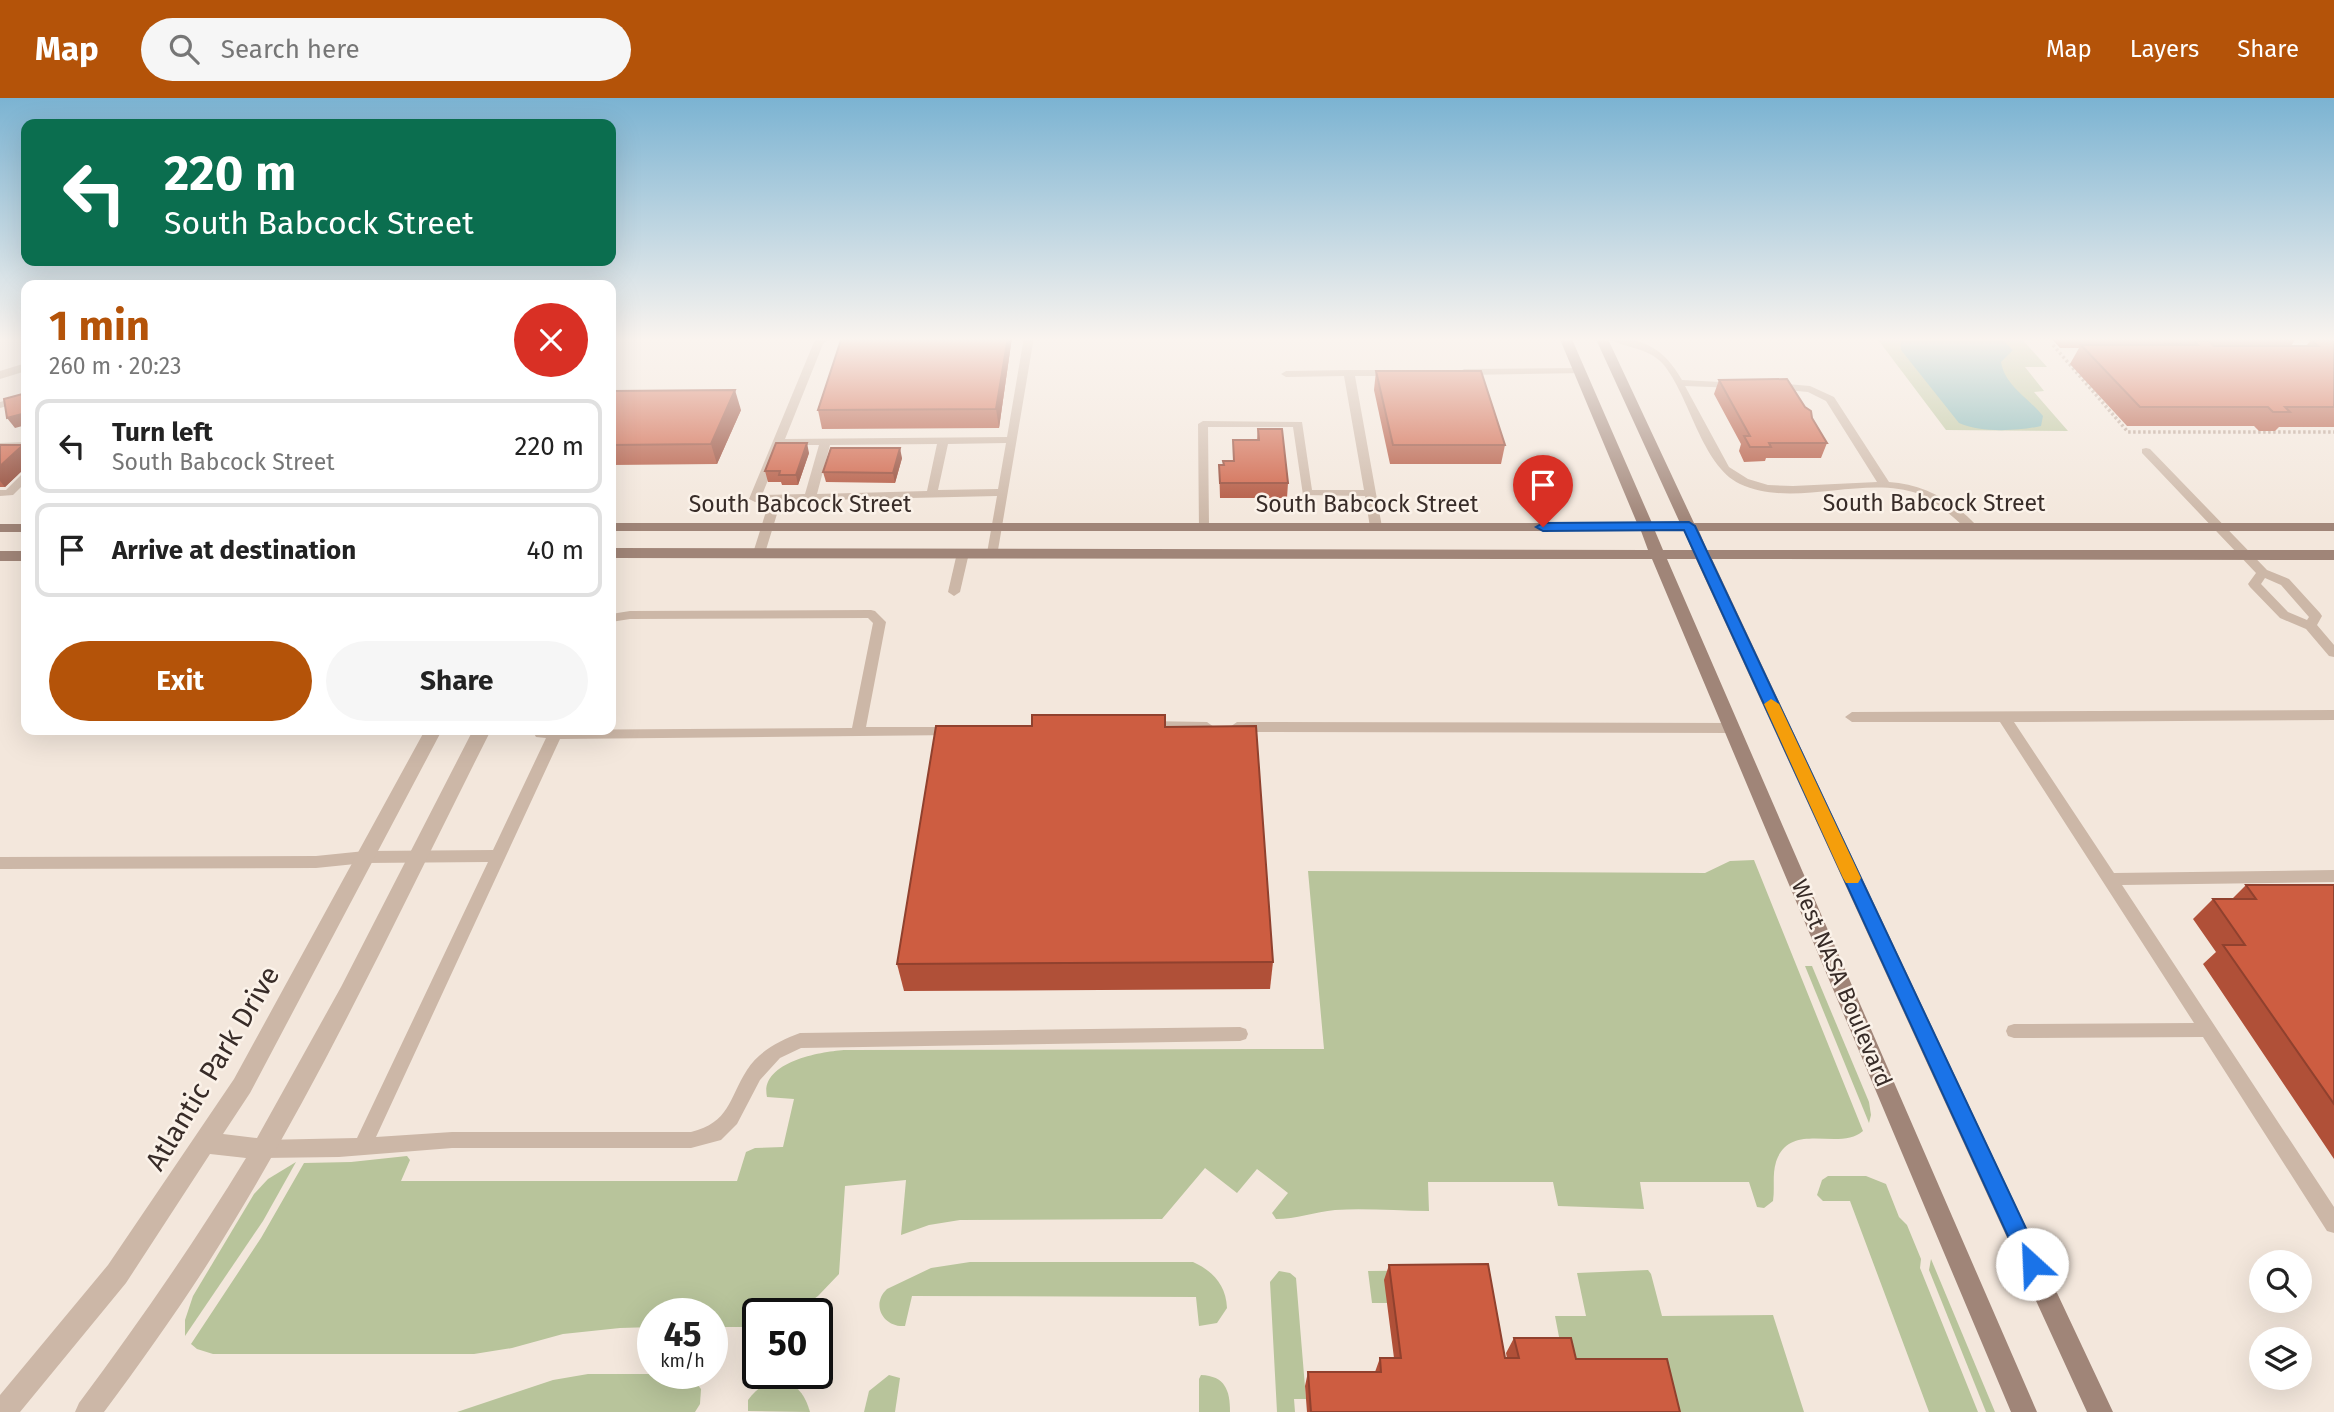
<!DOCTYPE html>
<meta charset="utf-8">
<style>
body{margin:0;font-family:"Fira Sans",sans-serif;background:#f6f6f6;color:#222;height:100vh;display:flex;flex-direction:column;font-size:26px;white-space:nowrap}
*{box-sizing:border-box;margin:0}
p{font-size:23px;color:#767676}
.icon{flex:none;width:38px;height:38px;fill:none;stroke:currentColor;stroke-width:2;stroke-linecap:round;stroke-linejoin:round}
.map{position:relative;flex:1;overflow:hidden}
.details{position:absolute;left:21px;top:182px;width:595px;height:455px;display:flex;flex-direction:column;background:#fff;border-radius:14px;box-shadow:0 7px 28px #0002}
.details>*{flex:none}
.banner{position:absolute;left:21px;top:21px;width:595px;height:147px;border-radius:14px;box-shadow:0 7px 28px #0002;background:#0b6e4f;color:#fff;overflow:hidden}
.buttons{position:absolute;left:2249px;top:1152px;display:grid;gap:14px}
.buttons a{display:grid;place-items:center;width:63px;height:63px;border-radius:50%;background:#fff;box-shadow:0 7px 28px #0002;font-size:35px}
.speed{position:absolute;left:637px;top:1200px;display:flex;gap:14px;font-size:35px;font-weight:700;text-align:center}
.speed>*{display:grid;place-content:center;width:91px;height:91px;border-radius:50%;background:#fff;box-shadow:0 7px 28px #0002;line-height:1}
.speed small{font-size:18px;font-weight:400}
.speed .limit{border:4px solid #111;border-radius:10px;background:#fff;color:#111}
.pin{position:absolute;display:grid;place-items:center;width:60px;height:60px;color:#fff;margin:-72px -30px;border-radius:50% 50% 50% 0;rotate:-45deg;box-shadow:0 0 7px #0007}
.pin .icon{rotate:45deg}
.me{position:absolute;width:77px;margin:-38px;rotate:335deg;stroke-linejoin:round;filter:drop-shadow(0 0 5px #0008)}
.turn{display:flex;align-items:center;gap:24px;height:147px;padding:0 28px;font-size:32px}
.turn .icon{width:91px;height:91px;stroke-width:2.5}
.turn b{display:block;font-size:49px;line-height:60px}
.round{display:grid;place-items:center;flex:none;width:74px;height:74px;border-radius:37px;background:#f6f6f6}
.overview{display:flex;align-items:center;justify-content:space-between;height:119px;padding:0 28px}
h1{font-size:42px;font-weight:700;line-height:52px;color:#b45309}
.primary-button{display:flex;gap:14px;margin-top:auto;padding:14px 28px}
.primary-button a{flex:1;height:80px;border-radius:42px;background:#b45309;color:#fff;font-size:28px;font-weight:700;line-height:80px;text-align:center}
.primary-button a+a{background:#f6f6f6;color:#222}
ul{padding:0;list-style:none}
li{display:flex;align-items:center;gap:21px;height:94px;margin:0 14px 10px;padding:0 14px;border:4px solid #e0e0e0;border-radius:14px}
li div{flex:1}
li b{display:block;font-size:26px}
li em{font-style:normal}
header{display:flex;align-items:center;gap:42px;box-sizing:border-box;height:98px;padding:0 35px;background:#b45309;color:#fff}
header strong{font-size:33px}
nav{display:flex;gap:38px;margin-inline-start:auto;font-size:24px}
.search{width:490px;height:63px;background:#f6f6f6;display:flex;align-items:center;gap:18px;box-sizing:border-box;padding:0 24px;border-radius:38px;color:#767676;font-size:26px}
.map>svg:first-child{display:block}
.green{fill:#b8c49b}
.water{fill:#79b2b2}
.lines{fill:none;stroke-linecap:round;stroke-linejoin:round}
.path{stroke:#b8a091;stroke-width:3.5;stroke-dasharray:2.5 2.5;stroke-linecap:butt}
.service{fill:#ccb7a7;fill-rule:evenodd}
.minor{fill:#ccb7a7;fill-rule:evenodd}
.tertiary{fill:#ccb7a7;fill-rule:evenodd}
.secondary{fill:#a08578;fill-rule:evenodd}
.wall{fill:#b05038}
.shaded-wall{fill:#90412e}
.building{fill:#cd5d41;stroke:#90412e;stroke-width:2}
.route{fill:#1a73e8;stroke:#114b97;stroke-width:2}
.slow{fill:#f59e0b}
.labels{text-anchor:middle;stroke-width:5;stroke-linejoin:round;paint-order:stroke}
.street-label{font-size:23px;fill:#382c28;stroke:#fbf2e9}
.near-street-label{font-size:28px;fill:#382c28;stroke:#fbf2e9}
</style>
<header>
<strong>Map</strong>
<div class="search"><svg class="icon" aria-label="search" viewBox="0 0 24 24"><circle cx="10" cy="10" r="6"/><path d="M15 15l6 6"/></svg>Search here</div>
<nav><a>Map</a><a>Layers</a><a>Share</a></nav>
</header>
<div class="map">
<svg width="2334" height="1314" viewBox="0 0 2334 1314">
<rect width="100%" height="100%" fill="#f3e7dc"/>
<!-- green -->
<g class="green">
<path d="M 1876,239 L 2020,239 L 2047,269 L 2025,269 L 2044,293 L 2034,294 L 2068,333 L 1946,332 Z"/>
<path d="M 1754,762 L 1863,1033 C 1840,1054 1790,1022 1776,1064 C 1772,1077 1775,1090 1773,1103 L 1764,1110 L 1757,1109 L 1749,1084 L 1640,1084 L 1644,1111 L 1558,1108 L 1553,1084 L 1428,1084 L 1429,1113 C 1398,1113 1366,1110 1335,1112 C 1315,1114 1296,1121 1276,1121 L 1272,1115 L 1288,1095 L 1257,1071 L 1237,1095 L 1205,1070 L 1162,1121 L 960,1122 L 929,1127 L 901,1137 L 906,1082 L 845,1088 L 839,1176 L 818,1198 L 793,1216 L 758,1216 L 758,1229 L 712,1229 L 712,1216 L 653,1216 L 653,1229 L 620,1230 L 563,1236 L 512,1250 L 474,1256 L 213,1256 L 197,1251 L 191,1246 L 261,1140 L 304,1065 L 351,1064 L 407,1058 L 410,1062 L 401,1083 L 737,1083 L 746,1054 L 755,1050 L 783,1049 L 794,1001 L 767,999 C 759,964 822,953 846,952 L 1324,951 L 1308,773 L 1705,775 L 1730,763 Z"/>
<path d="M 1805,868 L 1812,868 L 1869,1004 L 1871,1017 L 1869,1025 Z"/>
<path d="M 296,1064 L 263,1123 L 185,1238 L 185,1222 L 193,1198 L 254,1096 L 268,1081 Z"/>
<path d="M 1828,1078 L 1866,1078 L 1886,1086 L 1899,1119 L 1907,1127 L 1921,1161 L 1920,1170 L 1978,1314 L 1929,1314 L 1850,1103 L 1823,1103 L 1817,1097 L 1822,1082 Z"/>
<path d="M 1931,1161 L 1995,1314 L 1986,1314 L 1929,1172 Z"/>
<path d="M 970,1164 L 1193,1164 C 1213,1173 1226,1187 1227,1210 L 1217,1225 L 1199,1228 L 1196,1199 L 912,1198 L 905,1228 C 884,1230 870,1207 887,1191 L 931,1170 Z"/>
<path d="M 1473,1172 L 1387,1205 L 1372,1205 L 1368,1173 Z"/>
<path d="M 1648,1172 L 1651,1176 L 1662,1218 L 1773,1217 L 1804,1314 L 1664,1314 L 1566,1275 L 1555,1218 L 1586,1218 L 1577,1175 Z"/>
<path d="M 1279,1173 L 1290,1175 L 1296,1180 L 1306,1301 L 1294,1301 L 1295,1314 L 1277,1314 L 1270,1184 Z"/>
<path d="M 588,1276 L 689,1276 L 701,1291 L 700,1306 L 695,1314 L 457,1314 L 553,1282 Z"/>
<path d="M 889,1277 L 900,1280 L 895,1314 L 864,1314 L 869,1293 Z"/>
<path d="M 1201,1277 C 1225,1278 1230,1292 1230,1314 L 1199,1314 L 1199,1281 Z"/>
<path d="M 779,1283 C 798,1286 805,1297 810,1314 L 748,1313 L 748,1302 C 756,1291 766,1284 779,1283 Z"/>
</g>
<!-- water -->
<path class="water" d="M 1985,239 L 2003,242 L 2013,252 L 2001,264 C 2005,288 2029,300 2043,318 L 2041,328 C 2018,333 1981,335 1959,325 L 1901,252 L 1900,242 Z"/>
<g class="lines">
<!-- path -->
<path class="path" d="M 2053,247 L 2128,334 L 2334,334"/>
<!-- service -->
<g class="service">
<path d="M 821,239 L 833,239 L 823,246 L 785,341 L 1007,339 L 1024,239 L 1034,239 L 997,458 L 993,459 L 987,455 L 997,398 L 781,403 L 765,455 L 759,459 L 755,458 L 753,455 L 769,404 L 755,404 L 749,401 L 814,244 ZM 1006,345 L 998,391 L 938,392 L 948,346 ZM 937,346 L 927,393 L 817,396 L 830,347 ZM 782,347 L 819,347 L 805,396 L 762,397 Z"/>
<path d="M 1606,239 C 1642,239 1664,250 1682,282 L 1740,285 L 1740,289 L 1736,290 L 1685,288 L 1729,369 L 1748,381 L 1768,387 L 1793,388 L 1877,384 L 1826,303 L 1808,294 L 1774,291 L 1769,288 L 1774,285 L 1810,288 L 1834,299 L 1889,384 C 1923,386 1954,403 1977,428 L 1975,431 L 1967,431 C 1952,419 1937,403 1919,396 C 1865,376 1794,411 1740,386 C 1701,367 1690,298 1663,266 C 1647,248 1624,251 1606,239 Z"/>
<path d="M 1580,270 L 1584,271 L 1584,275 L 1464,277 L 1459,274 L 1464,271 Z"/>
<path d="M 1349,272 L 1394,272 L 1399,275 L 1394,278 L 1355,278 L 1382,429 L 1380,432 L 1372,432 L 1370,429 L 1365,398 L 1303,397 L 1293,329 L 1208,329 L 1209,429 L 1207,432 L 1199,432 L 1198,326 L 1203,323 L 1302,324 L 1312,392 L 1364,392 L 1344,278 L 1286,279 L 1281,276 L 1286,273 Z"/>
<path d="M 26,297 L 26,303 L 0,310 L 0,304 Z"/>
<path d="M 26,344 L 26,350 L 0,351 L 0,345 Z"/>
<path d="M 2146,350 L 2150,351 L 2267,472 L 2289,481 L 2320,515 L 2322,518 L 2317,527 L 2334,547 L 2334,559 L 2329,558 L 2306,531 L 2280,520 L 2250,489 L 2248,486 L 2256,475 L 2142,355 L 2142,351 ZM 2265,480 L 2281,487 L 2309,519 L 2307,522 L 2288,514 L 2261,486 Z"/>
<path d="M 26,375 L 26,384 L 13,397 L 0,398 L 0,392 L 6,392 L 22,376 Z"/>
<path d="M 963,451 L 969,455 L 960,494 L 954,498 L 948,494 L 957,455 Z"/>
<path d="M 871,512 L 875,513 L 886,524 L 866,629 L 951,629 L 956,631 L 958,634 L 956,637 L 560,641 L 376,1039 L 452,1034 L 691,1034 C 730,1024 728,1002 747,972 C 759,953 779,943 800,935 L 1240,929 L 1246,931 L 1248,936 L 1246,941 L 1240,943 L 801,950 L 780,960 L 760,982 L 737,1026 L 721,1042 L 691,1050 L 452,1050 L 339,1059 L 262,1060 L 256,1057 L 253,1051 L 256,1045 L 262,1042 L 357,1040 L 488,764 L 365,765 L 316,770 L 0,771 L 0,759 L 316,758 L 365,753 L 493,752 L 546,640 L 536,639 L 532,632 L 852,630 L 873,525 L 868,520 L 630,521 L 611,524 L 611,516 L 630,513 Z"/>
<path d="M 2334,612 L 2334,622 L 2014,624 L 2114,775 L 2334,772 L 2334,784 L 2122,787 L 2334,1109 L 2334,1135 L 2327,1133 L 2203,939 L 2014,940 L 2008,938 L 2006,933 L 2008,928 L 2014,926 L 2194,925 L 2000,624 L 1852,624 L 1845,619 L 1852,614 Z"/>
<path d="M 1146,623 L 1207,624 L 1214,629 L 1207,634 L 1146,633 L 1139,628 Z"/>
<path d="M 1237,624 L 1733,625 L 1740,630 L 1733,635 L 1237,634 L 1230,629 Z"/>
</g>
<!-- minor -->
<path class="minor" d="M 425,632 L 442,632 L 250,995 L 223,1036 L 257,1040 L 341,889 L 473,632 L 491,632 C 401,810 317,993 210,1162 C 177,1214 141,1264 104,1314 L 75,1314 L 79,1305 C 138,1226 194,1145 246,1060 L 210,1056 L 126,1185 L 20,1314 L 0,1314 L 0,1297 L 108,1167 L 234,981 Z"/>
<!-- tertiary -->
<path class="tertiary" d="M 26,265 L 26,273 L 0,281 L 0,273 Z"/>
<!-- secondary -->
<g class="secondary">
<path d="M 1559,239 L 1571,239 L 1652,425 L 1680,425 L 1595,239 L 1607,239 L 1694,425 L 2334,425 L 2334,433 L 1699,433 L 1707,452 L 2334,452 L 2334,462 L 1712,461 L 2113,1314 L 2087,1314 L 1696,461 L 1667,461 L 2037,1314 L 2011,1314 L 1652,461 L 611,460 L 611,450 L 1648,452 L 1641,433 L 611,433 L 611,425 L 1637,425 ZM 1655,433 L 1684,433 L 1692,452 L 1663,452 Z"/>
<rect x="0" y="426" width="26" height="8"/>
<rect x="0" y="453" width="26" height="10"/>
</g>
</g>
<!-- wall -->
<g class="wall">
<path d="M 842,239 L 1012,239 L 999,330 L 822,331 L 818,312 Z"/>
<path d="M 2050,239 L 2297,239 L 2291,248 L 2306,248 L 2311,242 L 2334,242 L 2334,329 L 2279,329 L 2275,333 L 2259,333 L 2254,328 L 2127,328 L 2070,266 L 2079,250 L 2060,250 Z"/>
<path d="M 1376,273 L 1505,347 L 1501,366 L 1390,366 L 1374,292 Z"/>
<path d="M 1719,282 L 1812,320 L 1827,345 L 1821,360 L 1766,360 L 1765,363 L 1744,364 L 1739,353 L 1741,346 L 1714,296 Z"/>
<path d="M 611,293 L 741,312 L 717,366 L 611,367 Z"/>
<path d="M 1258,331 L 1288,385 L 1287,400 L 1220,400 L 1219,367 L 1223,367 L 1233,363 L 1233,342 L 1257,342 Z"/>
<path d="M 0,347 L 26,351 L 26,369 L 5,389 L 0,389 Z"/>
<path d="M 809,355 L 798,387 L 782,387 L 781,384 L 768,384 L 765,373 Z"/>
<path d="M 902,360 L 895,385 L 826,384 L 823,374 Z"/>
<path d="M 1165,629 L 1273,864 L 1270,891 L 904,893 L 897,866 Z"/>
<path d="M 2246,787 L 2334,787 L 2334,1061 L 2203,866 L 2216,854 L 2193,821 L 2213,801 L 2232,801 Z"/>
<path d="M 1389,1167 L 1505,1260 L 1507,1260 L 1506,1255 L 1514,1240 L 1576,1261 L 1680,1314 L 1307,1314 L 1305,1288 L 1308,1274 L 1375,1274 L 1380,1260 L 1394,1260 L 1384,1182 Z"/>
</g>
<!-- shaded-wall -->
<g class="shaded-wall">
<path d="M 1008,239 L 1012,239 L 999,330 L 996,311 Z"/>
<path d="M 735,292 L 741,312 L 717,366 L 711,346 Z"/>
<path d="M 26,315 L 26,327 L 15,330 L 7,320 Z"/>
<path d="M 807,345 L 809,355 L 798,387 L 796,377 Z"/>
<path d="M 23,347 L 26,351 L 26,369 L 5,389 L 0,383 L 0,368 Z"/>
<path d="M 900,350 L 902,360 L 895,385 L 893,375 Z"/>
</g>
<!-- building -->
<g class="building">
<path d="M 842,239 L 1008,239 L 996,311 L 818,312 Z"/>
<path d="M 2311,242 L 2334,242 L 2334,309 L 2285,309 L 2290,314 L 2273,314 L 2268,309 L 2140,309 L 2081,247 L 2198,247 L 2194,243 L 2209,243 L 2214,248 L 2318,248 Z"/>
<path d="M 2164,246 L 2181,246 L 2183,247 L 2166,247 Z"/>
<path d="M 1376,273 L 1481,273 L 1505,347 L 1393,347 Z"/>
<path d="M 1787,281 L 1805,309 L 1811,313 L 1812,320 L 1827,345 L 1769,345 L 1771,349 L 1750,349 L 1744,338 L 1750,338 L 1719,282 Z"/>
<path d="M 735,292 L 711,346 L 611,347 L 611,293 Z"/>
<path d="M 26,295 L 26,315 L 7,320 L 4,301 Z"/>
<path d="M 1258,331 L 1282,331 L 1288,385 L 1220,385 L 1219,367 L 1224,367 L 1223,363 L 1234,363 L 1233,342 L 1259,342 Z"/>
<path d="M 776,345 L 807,345 L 796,377 L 779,377 L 780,373 L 765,373 Z"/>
<path d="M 0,347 L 23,347 L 0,368 Z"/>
<path d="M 831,350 L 900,350 L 893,375 L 823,374 Z"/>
<path d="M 1032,617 L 1165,617 L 1165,629 L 1256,628 L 1273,864 L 897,866 L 936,628 L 1032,628 Z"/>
<path d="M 2246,787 L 2334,787 L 2334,1006 L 2223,847 L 2245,847 L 2213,801 L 2256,801 Z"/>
<path d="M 1488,1166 L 1505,1260 L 1519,1260 L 1514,1240 L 1571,1240 L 1576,1261 L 1667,1261 L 1680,1314 L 1311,1314 L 1308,1274 L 1381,1274 L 1380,1260 L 1401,1260 L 1389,1167 Z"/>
</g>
<!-- sky -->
<linearGradient id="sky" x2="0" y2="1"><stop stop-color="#7bb3d2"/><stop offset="0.57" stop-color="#faf4ef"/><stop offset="1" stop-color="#faf4ef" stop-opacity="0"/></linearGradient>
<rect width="2334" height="423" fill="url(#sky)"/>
<!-- route -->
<path class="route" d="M 1689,424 L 1695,428 L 2039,1158 L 2043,1166 L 2039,1173 L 2032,1177 L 2024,1173 L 1684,432 L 1543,433 L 1536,429 L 1543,425 Z"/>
<!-- slow -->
<path class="slow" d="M 1771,601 L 1779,606 L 1861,780 L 1858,785 L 1846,785 L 1843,780 L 1764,606 Z"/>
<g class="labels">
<!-- street labels -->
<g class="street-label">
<text x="1934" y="413">South Babcock Street</text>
<text x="800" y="414">South Babcock Street</text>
<text x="1367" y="414">South Babcock Street</text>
<text transform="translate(1842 885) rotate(67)" y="8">West NASA Boulevard</text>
</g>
<!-- near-street labels -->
<g class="near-street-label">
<text transform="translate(212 970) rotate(-59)" y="10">Atlantic Park Drive</text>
</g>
</g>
</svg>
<div class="buttons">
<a><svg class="icon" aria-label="search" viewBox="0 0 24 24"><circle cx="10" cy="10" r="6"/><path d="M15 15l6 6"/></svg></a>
<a><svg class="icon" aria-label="layers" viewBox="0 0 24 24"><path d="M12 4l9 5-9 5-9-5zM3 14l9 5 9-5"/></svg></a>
</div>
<div class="speed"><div>45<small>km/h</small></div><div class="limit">50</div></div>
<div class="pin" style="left:1543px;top:429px;background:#d93025"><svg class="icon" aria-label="arrive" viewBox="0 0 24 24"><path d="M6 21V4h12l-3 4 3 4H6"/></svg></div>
<svg class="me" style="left:2032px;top:1166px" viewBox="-20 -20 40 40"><circle r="19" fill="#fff"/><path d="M0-13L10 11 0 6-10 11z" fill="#1a73e8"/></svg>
<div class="banner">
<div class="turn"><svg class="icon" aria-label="left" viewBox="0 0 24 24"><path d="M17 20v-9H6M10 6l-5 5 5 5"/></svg><div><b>220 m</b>South Babcock Street</div></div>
</div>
<section class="details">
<div class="overview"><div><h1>1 min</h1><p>260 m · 20:23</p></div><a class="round" style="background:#d93025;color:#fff"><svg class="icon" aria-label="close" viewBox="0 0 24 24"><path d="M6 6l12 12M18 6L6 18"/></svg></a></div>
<ul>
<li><svg class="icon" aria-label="left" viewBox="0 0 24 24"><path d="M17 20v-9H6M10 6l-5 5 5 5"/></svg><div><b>Turn left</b><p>South Babcock Street</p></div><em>220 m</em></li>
<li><svg class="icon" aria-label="arrive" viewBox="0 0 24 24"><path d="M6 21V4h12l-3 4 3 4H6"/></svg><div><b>Arrive at destination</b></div><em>40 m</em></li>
</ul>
<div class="primary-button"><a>Exit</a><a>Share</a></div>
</section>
</div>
